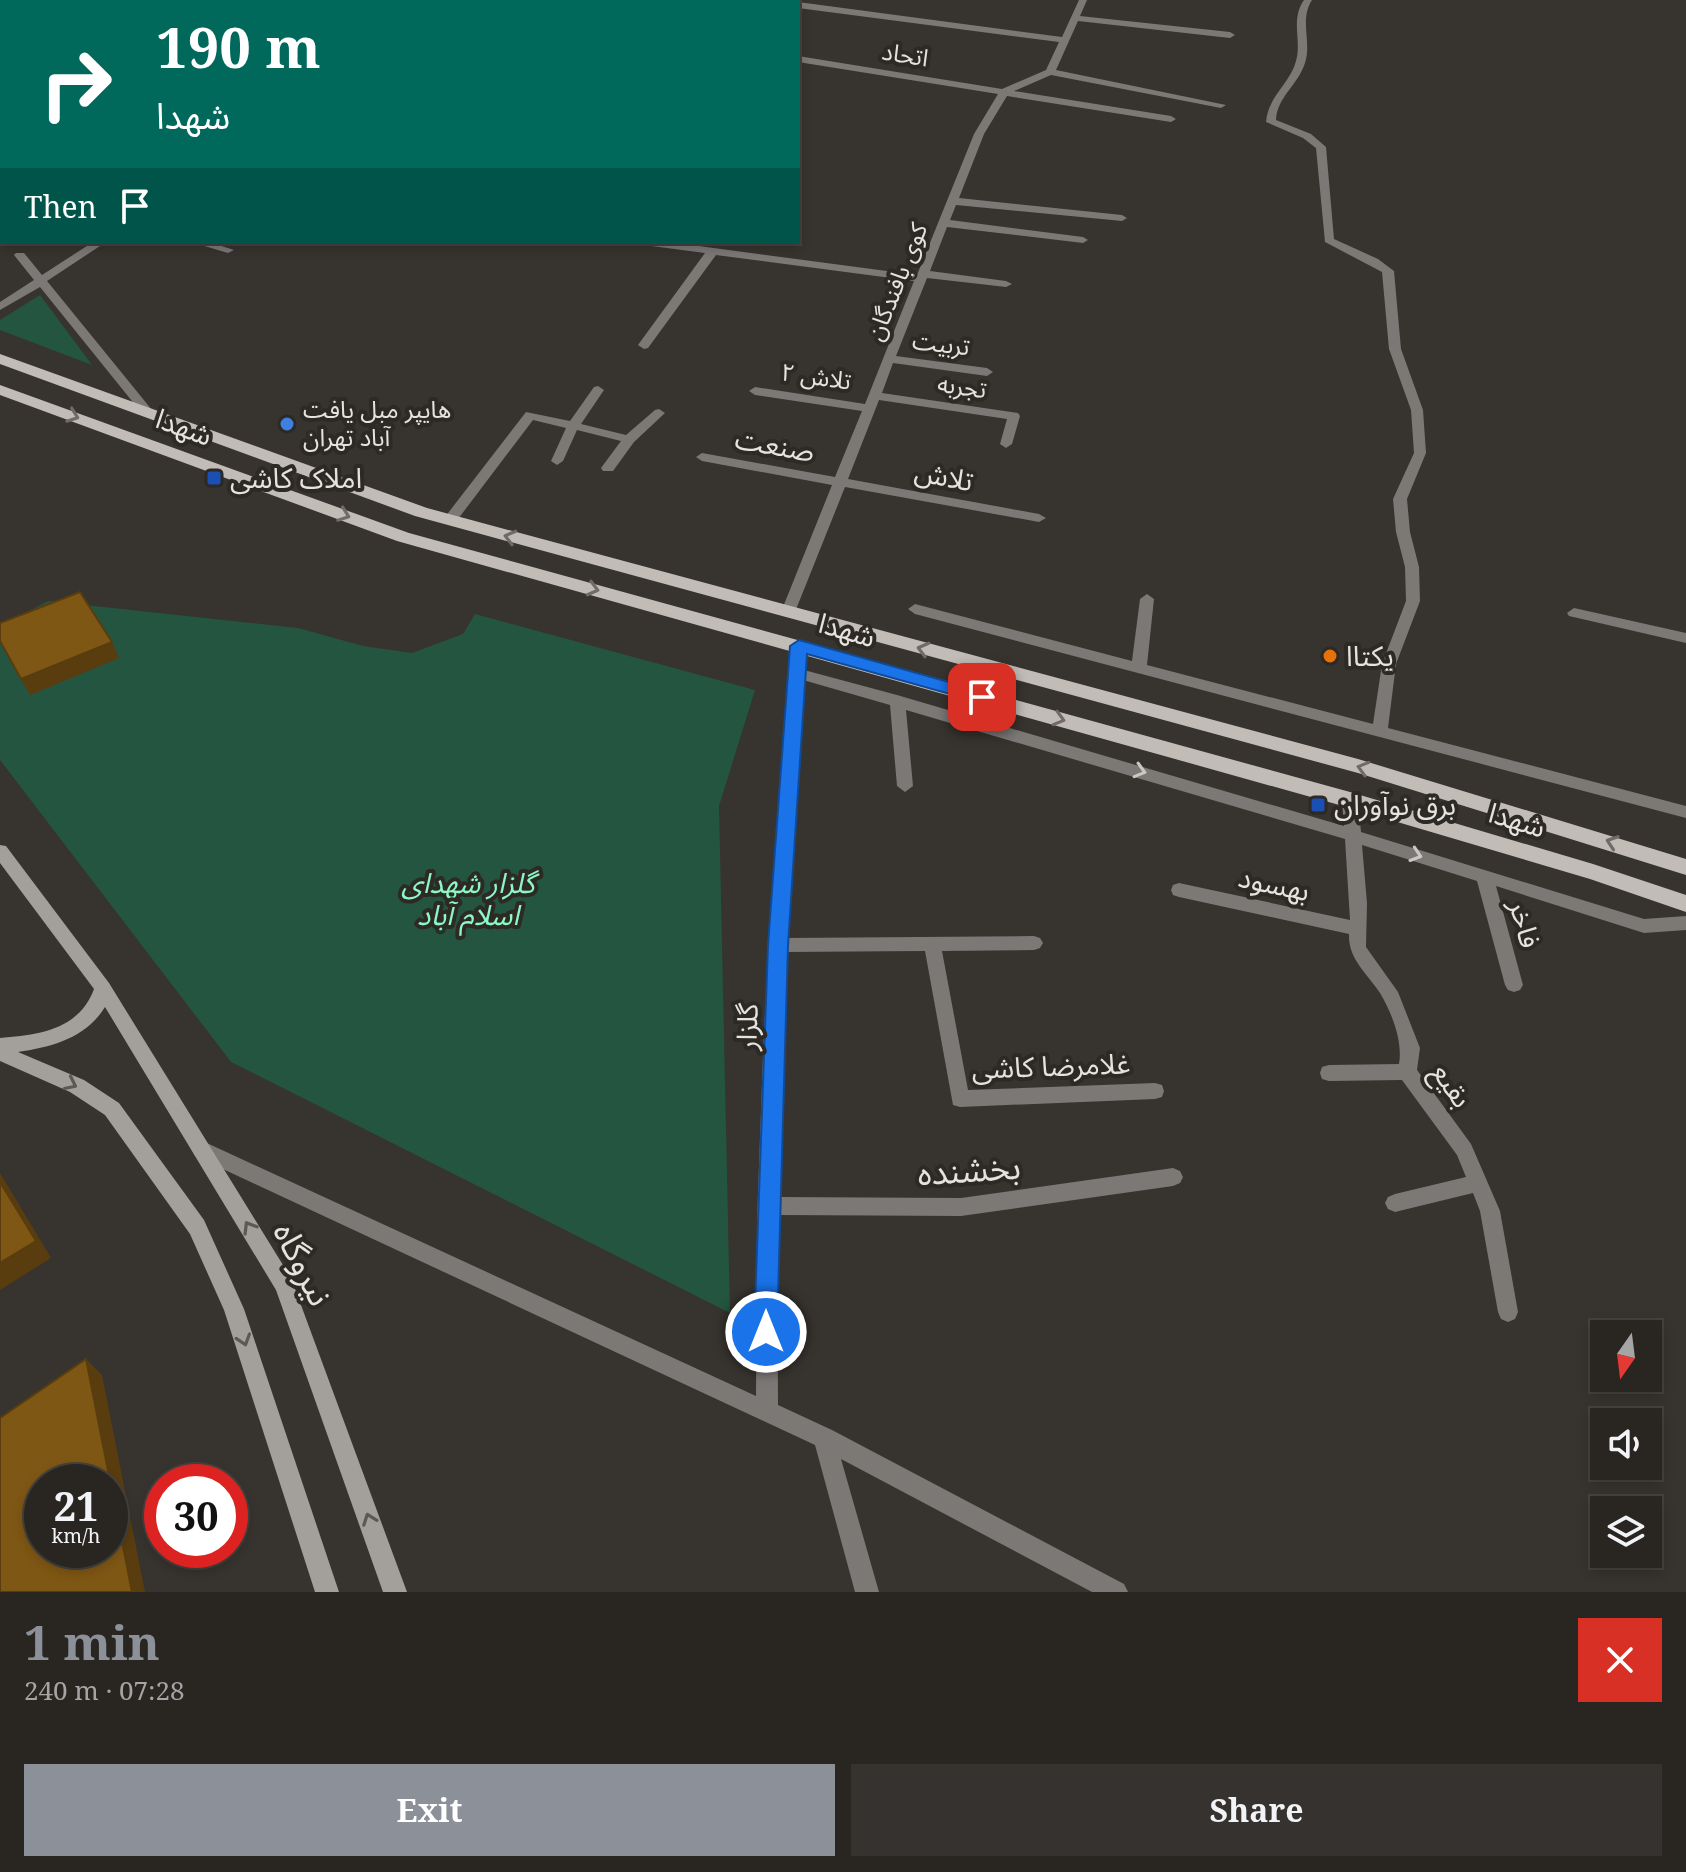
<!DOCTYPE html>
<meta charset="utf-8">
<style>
body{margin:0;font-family:"Noto Serif","Noto Sans Arabic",serif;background:#35322f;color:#f1f3f6;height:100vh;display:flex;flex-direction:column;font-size:30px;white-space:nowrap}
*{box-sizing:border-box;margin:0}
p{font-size:26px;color:#a5a5a5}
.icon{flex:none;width:44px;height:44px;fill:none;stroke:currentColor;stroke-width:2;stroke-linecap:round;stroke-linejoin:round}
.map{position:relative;height:1592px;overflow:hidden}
.panel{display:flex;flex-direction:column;background:#292622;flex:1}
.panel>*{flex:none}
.top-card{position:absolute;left:0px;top:0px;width:800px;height:244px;box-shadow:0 4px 12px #0003,0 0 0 2px #454340;background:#00695c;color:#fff;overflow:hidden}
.needle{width:52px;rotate:194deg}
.buttons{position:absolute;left:1590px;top:1320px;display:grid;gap:16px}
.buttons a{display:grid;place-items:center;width:72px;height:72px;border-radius:0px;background:#292622;box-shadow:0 4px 12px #0003,0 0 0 2px #454340;font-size:40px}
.speed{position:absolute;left:24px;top:1464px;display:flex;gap:16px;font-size:40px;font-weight:700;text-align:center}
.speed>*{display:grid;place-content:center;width:104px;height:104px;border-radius:50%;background:#292622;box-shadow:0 4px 12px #0003,0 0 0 2px #454340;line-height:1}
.speed small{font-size:20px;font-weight:400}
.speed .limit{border:12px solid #d22;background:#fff;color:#111}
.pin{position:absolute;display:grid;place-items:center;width:68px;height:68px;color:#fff;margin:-34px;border-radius:16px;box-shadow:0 4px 12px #0006}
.me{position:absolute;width:88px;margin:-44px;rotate:0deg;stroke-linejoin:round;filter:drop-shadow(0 0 6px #0008)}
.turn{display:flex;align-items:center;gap:28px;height:168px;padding:0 24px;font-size:36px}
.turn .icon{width:104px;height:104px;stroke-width:2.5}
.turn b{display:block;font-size:56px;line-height:68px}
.then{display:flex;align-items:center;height:76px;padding:0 24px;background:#0003;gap:16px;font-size:30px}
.round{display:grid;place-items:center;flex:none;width:84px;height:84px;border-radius:0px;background:#35322f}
.head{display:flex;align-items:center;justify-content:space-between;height:136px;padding:0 24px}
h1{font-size:48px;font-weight:700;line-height:60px;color:#8c9099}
.primary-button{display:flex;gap:16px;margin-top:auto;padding:16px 24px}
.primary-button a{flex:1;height:92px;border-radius:0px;background:#8c9099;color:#fff;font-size:32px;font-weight:700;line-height:92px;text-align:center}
.primary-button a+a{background:#35322f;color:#f1f3f6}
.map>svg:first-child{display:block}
.green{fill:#245540}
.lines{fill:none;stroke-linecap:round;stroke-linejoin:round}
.minor{fill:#7b7876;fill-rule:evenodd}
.secondary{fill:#a39f9b;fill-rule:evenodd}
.primary{fill:#c2bcb7;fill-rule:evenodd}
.shaded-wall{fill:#593d0e}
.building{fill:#7f5714;stroke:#593d0e;stroke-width:2;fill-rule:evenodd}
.oneway{stroke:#706b66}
.oneway2{stroke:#cac8c5}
.oneway3{stroke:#5c5854}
.route{fill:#1a73e8;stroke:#114b97;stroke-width:2}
.shop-dot{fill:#3f7fe0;stroke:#2d2924;stroke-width:3}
.transit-dot{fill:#1a4fb4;stroke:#2d2924;stroke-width:3}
.food-dot{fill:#e8710a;stroke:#2d2924;stroke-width:3}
.labels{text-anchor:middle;stroke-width:8;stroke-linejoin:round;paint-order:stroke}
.far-street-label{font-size:24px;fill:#e5e3df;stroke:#2d2924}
.far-poi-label{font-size:24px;fill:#e5e3df;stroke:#2d2924;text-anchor:start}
.street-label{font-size:28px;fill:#e5e3df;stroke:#2d2924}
.poi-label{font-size:28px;fill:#e5e3df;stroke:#2d2924;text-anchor:start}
.park-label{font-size:28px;font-style:italic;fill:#8bf8c5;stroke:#2d2924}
.near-street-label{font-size:34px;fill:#e5e3df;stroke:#2d2924}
</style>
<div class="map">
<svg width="1686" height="1592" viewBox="0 0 1686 1592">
<rect width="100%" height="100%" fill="#37332e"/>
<!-- green -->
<g class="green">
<path d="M 40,295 L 92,365 L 0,330 L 0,320 Z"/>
<path d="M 48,601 L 298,628 L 363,646 L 412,653 L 463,634 L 475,614 L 755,690 L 719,806 L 730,1313 L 231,1062 L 0,760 L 0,626 Z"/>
</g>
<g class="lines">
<!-- minor -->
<g class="minor">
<path d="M 1079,0 L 1087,0 L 1080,16 L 1230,32 L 1235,35 L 1230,38 L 1078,21 L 1056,70 L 1226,105 L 1221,108 L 1051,75 L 1014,91 L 1171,116 L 1176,119 L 1171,122 L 1007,96 L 984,134 L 959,198 L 1122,215 L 1127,218 L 1122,221 L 956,205 L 950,220 L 1083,237 L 1088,240 L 1083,243 L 947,227 L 930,271 L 1006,281 L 1012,284 L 1006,287 L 927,278 L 896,356 L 987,368 L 993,372 L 987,376 L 893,363 L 882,393 L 1018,413 L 1020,416 L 1012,444 L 1006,448 L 1000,444 L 1007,419 L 879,400 L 848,479 L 1039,514 L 1046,518 L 1039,522 L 845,487 L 795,612 L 793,615 L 783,615 L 781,612 L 832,485 L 702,461 L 696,457 L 702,453 L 835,477 L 862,411 L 755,395 L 749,391 L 755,387 L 865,404 L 914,281 L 716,255 L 648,348 L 644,349 L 638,345 L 705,253 L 644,245 L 639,242 L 669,242 L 917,275 L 974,134 L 998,94 L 798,62 L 798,56 L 1002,89 L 1046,70 L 1059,42 L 798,8 L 798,2 L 1062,37 Z"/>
<path d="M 1304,0 L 1312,0 C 1299,20 1312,42 1305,63 C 1298,85 1277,97 1276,120 L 1311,134 L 1326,147 L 1334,239 L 1378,259 L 1394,271 L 1401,349 L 1423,410 L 1426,453 L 1407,499 L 1410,532 L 1419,567 L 1420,601 L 1396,664 L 1388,728 L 1686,806 L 1686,818 L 915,614 L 908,609 L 915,604 L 1132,661 L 1140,599 L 1147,594 L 1154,599 L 1147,665 L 1373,724 L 1382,664 L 1406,601 L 1405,567 L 1396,532 L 1393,499 L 1414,453 L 1411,410 L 1389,349 L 1382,272 L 1325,242 L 1316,148 L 1303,138 L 1266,122 C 1268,96 1290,84 1296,61 C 1302,40 1290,20 1304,0 Z"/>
<path d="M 2,4 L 2,10 L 0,11 L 0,5 Z"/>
<rect x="0" y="30" width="2" height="6"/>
<path d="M 0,96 L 2,97 L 2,103 L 0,102 Z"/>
<path d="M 0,206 L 2,206 L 0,213 Z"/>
<path d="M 93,242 L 106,242 L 47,281 L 152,410 L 152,416 L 144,416 L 40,287 L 0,310 L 0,302 L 34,280 L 14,255 L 16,253 L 24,253 L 42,275 Z"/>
<path d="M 191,242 L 209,242 L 234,250 L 228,253 Z"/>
<path d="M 598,386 L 604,390 L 581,424 L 626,435 L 655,410 L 659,409 L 665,413 L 634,442 L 613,471 L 603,471 L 601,468 L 621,441 L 577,430 L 563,461 L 557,465 L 551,461 L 566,428 L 533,420 L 455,523 L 445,523 L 445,517 L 526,412 L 570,421 L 594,387 Z"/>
<path d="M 1574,608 L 1686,633 L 1686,643 L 1569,616 L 1567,613 Z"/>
<path d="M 799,641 L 806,646 L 804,670 L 897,695 L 1344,826 L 1342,800 L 1344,796 L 1356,796 L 1358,800 L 1361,832 L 1644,919 L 1686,916 L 1686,930 L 1644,933 L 1496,886 L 1523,985 L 1520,990 L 1514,992 L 1508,990 L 1505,985 L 1477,881 L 1362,845 L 1367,903 L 1366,947 L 1398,992 L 1420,1048 L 1417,1070 L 1471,1144 L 1500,1211 L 1518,1312 L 1515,1319 L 1508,1322 L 1501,1319 L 1498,1312 L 1480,1211 L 1473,1193 L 1395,1212 L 1388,1209 L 1385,1203 L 1388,1197 L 1395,1194 L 1466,1177 L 1457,1155 L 1402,1080 L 1329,1081 L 1322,1079 L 1320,1073 L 1322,1067 L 1329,1065 L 1399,1064 C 1403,1042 1392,1013 1380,993 C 1367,973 1348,959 1349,934 L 1179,897 L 1173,895 L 1171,890 L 1173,885 L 1179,883 L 1350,920 L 1345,839 L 906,710 L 913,786 L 905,792 L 897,786 L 890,705 L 803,680 L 786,938 L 1034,936 L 1040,938 L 1043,943 L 1040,948 L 1034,950 L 942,951 L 968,1090 L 1155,1083 L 1162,1085 L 1164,1091 L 1162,1097 L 1155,1099 L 960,1107 L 953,1105 L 925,951 L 785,952 L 778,1197 L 961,1198 L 1173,1168 L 1180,1171 L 1183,1177 L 1180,1183 L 1173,1186 L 961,1216 L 777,1215 L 778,1405 L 832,1430 L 1124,1584 L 1128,1592 L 1092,1592 L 841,1459 L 879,1592 L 855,1592 L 815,1445 L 195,1156 L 192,1150 L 195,1144 L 202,1141 L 209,1144 L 756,1396 L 757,1220 L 764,1028 L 789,673 L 792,646 Z"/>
</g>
<!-- secondary -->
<path class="secondary" d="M 0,845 L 6,846 L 109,983 L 291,1278 L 407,1592 L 383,1592 L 276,1290 L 105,1007 C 86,1038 52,1047 18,1052 L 84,1080 L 119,1103 L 204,1220 L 244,1309 L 339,1592 L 315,1592 L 224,1310 L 190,1234 L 105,1115 L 70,1092 L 0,1061 L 0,1038 C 38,1035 79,1030 94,989 L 0,863 Z"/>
<!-- primary -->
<g class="primary">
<path d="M 0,354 L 427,508 L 1358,759 L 1686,859 L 1686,875 L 1358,773 L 415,516 L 0,364 Z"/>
<path d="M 0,385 L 409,533 L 1350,792 L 1593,864 L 1686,895 L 1686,912 L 1590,879 L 1350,808 L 397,541 L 0,395 Z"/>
</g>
</g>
<!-- shaded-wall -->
<g class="shaded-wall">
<path d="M 112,642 L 119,658 L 30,695 L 21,679 Z"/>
<path d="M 0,1173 L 51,1258 L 0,1290 Z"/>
<path d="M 86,1359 L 102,1375 L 145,1592 L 132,1592 Z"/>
</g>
<!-- building -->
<g class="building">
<path d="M 80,592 L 112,642 L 21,679 L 0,641 L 0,623 Z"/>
<path d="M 0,1182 L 36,1241 L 0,1263 Z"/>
<path d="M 86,1359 L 132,1592 L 0,1592 L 0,1418 ZM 42,1482 L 110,1482 L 110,1550 L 42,1550 Z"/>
</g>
<!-- one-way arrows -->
<defs><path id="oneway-chevron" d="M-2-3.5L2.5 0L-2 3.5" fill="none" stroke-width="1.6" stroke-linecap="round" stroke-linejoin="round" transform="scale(2)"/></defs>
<g class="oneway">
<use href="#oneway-chevron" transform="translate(73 416) rotate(20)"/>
<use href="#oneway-chevron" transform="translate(344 515) rotate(20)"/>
<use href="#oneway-chevron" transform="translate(510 537) rotate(-165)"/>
<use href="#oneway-chevron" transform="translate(593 589) rotate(15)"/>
<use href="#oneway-chevron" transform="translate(923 649) rotate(-165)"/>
<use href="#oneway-chevron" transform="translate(1059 719) rotate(16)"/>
<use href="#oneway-chevron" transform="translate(1363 768) rotate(-164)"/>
<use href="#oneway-chevron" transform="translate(1612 842) rotate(-161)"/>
</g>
<g class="oneway2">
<use href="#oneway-chevron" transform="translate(1140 771) rotate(16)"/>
<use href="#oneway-chevron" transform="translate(1416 855) rotate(18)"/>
</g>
<g class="oneway3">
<use href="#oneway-chevron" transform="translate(71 1084) rotate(26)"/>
<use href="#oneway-chevron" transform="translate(249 1227) rotate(-121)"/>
<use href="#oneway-chevron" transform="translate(244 1340) rotate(72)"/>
<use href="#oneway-chevron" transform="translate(369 1519) rotate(-110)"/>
</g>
<!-- route -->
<path class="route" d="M 799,640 L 988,693 L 991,697 L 982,703 L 807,654 L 788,945 L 777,1332 L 774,1340 L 766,1343 L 757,1340 L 754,1332 L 768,945 L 790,646 Z"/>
<!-- markers -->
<circle class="shop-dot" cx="287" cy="424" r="8"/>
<g class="transit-dot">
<rect x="206" y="470" width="16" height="16" rx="4"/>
<rect x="1310" y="797" width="16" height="16" rx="4"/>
</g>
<circle class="food-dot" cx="1330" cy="656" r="8"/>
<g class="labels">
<!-- far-street labels -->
<g class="far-street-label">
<text transform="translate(905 55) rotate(9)" y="8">اتحاد</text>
<text transform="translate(897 282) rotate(-68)" y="8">کوی بافندگان</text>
<text transform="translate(941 344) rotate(7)" y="8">تربیت</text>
<text transform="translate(816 377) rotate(8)" y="8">تلاش ۲</text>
<text transform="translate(962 387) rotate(8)" y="8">تجربه</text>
</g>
<!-- far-poi labels -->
<g class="far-poi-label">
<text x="303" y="418">هایپر مبل یافت<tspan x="303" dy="28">آباد تهران</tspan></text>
</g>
<!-- street labels -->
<g class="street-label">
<text transform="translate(184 427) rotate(20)" y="10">شهدا</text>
<text transform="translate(775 445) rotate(10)" y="10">صنعت</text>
<text transform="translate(944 476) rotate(11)" y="10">تلاش</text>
<text transform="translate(847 630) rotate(16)" y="10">شهدا</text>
<text transform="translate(1517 820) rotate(17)" y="10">شهدا</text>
<text transform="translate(1274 884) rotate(12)" y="10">بهسود</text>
<text transform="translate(1525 924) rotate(75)" y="10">فاخر</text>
<text transform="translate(747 1027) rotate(-88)" y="10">گلزار</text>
<text transform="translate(1051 1066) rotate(-2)" y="10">غلامرضا کاشی</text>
<text transform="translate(1452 1085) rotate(55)" y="10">بقیع</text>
</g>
<!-- poi labels -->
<g class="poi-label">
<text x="230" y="488">املاک کاشی</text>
<text x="1346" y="666">یکتاا</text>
<text x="1334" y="815">برق نوآوران</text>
</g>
<!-- park labels -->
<g class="park-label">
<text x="468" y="893">گلزار شهدای<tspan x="468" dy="32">اسلام آباد</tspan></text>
</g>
<!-- near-street labels -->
<g class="near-street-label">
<text transform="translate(969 1170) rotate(-4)" y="12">بخشنده</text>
<text transform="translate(303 1264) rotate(63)" y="12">نیروگاه</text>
</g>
</g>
</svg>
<div class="buttons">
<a><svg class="needle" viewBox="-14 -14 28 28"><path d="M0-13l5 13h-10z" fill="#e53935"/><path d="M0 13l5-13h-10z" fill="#a5a5a5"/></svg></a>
<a><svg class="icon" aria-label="sound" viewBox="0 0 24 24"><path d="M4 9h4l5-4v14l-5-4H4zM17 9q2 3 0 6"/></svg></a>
<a><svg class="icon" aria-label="layers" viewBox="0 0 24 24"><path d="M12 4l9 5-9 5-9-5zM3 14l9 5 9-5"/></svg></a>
</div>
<div class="speed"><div>21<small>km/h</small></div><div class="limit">30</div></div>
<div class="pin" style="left:982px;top:697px;background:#d93025"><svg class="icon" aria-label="arrive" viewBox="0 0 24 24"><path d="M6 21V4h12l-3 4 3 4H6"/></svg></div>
<svg class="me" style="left:766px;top:1332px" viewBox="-20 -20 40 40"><circle r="17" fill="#1a73e8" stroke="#fff" stroke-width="3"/><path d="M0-11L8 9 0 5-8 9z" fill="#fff"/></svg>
<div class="top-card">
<div class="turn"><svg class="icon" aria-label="right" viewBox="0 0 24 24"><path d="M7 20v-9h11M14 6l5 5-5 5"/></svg><div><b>190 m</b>شهدا</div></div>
<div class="then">Then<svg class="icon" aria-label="arrive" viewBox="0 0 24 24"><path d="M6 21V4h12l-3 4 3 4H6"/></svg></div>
</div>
</div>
<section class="panel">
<div class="head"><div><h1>1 min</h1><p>240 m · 07:28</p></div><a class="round" style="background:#d93025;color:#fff"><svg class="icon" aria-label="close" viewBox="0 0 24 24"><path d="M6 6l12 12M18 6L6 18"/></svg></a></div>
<div class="primary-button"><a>Exit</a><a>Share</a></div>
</section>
